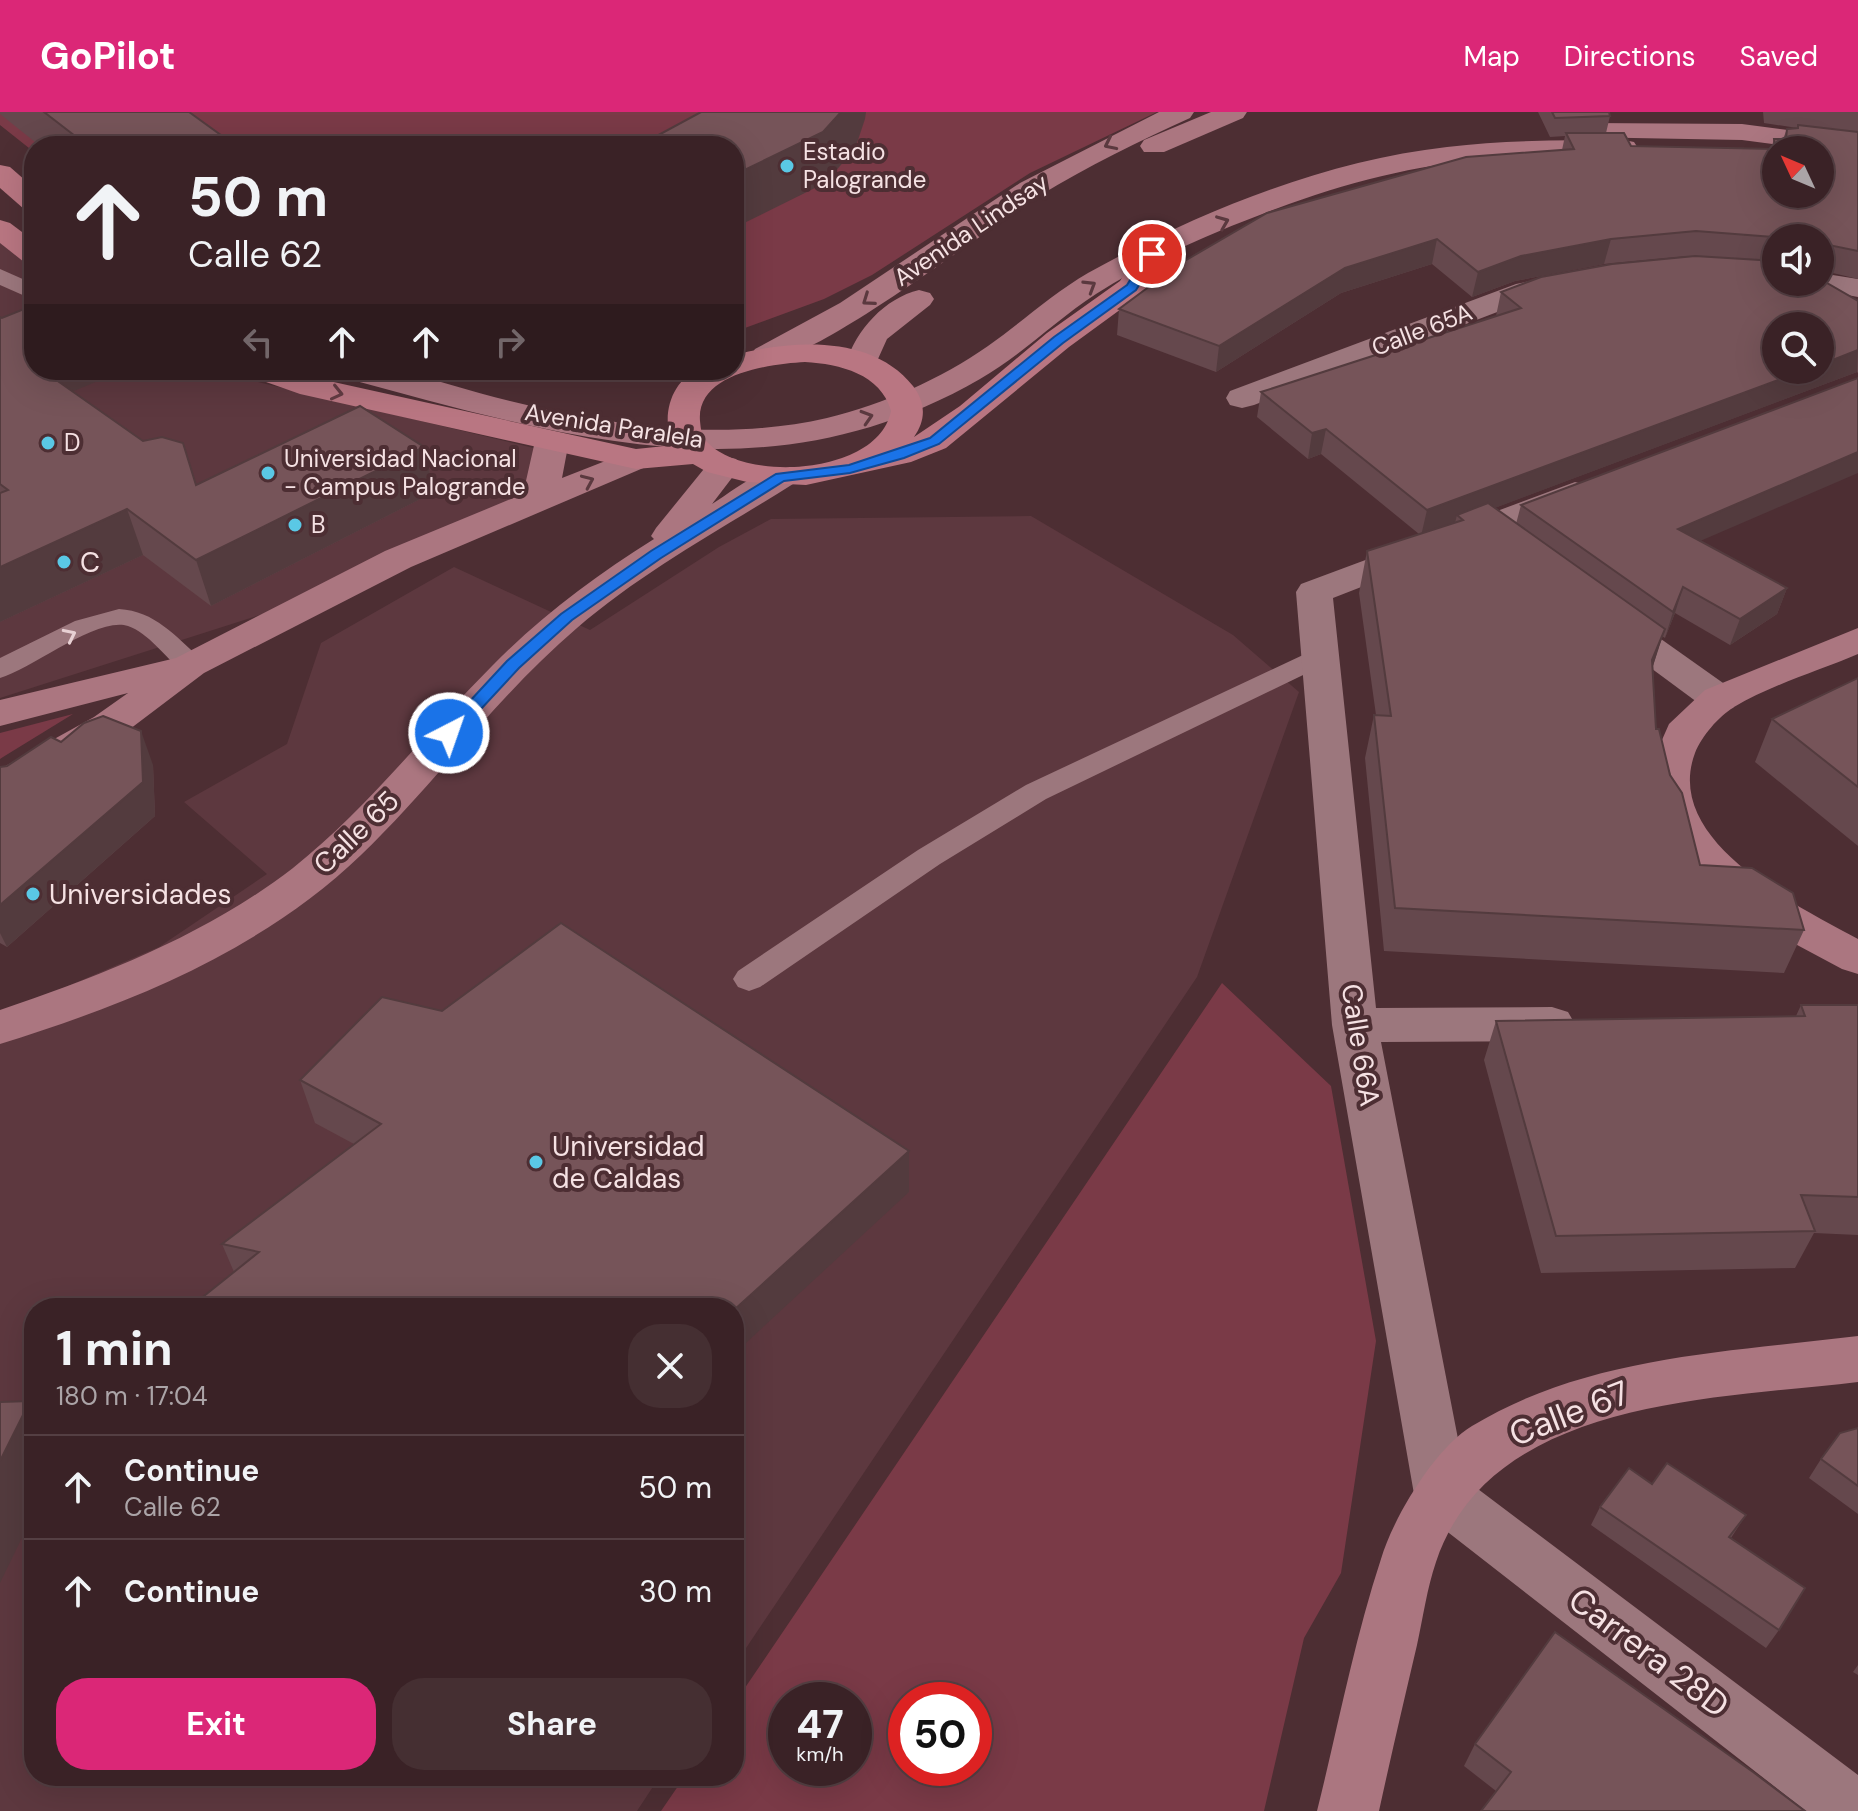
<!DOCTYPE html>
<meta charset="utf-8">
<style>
body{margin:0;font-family:"DM Sans",sans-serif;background:#452f32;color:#f1f3f6;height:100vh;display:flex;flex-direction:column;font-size:30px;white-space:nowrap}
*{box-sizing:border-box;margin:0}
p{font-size:26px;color:#aba4a7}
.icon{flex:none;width:44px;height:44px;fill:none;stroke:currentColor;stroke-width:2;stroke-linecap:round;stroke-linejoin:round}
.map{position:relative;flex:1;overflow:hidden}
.panel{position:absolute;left:24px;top:1186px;width:720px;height:488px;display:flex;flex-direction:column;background:#3a2226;border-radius:32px;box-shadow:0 8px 32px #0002,0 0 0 2px #543f43}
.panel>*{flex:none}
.banner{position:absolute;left:24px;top:24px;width:720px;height:244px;border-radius:32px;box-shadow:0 8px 32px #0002,0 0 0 2px #543f43;background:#3a2226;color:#f1f3f6;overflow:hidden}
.needle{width:52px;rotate:314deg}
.fabs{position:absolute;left:1762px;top:24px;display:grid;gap:16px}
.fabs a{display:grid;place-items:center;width:72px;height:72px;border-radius:50%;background:#3a2226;box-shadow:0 8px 32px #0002,0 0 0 2px #543f43;font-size:40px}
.speed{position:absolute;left:768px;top:1570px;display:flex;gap:16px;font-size:40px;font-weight:700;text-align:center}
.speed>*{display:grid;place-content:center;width:104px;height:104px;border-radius:50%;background:#3a2226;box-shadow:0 8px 32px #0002,0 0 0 2px #543f43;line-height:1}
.speed small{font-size:20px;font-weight:400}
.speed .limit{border:12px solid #d22;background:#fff;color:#111}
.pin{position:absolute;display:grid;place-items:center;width:68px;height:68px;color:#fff;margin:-34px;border:4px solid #fff;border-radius:50%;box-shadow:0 2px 8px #0007}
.me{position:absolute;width:88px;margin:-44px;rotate:41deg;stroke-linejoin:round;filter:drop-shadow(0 0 6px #0008)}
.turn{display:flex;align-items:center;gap:28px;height:168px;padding:0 32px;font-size:36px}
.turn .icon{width:104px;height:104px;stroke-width:2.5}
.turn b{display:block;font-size:56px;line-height:68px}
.lanes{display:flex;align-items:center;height:76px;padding:0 32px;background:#0003;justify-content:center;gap:40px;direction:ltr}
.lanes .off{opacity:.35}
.round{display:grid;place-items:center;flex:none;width:84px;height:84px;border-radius:32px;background:#452f32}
.headline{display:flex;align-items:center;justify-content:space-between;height:136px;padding:0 32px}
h1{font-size:48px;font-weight:700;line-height:60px}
.button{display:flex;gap:16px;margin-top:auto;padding:16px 32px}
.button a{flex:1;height:92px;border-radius:32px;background:#db2777;color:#fff;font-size:32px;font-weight:700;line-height:92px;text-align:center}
.button a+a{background:#452f32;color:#f1f3f6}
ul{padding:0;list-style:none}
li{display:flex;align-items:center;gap:24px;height:104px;padding:0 32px;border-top:2px solid #543f43}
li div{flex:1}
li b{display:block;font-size:30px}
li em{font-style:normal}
header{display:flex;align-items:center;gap:48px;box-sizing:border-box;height:112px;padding:0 40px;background:#db2777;color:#fff}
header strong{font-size:38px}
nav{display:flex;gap:44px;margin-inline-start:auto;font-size:28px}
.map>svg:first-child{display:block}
.built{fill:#5d383f}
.green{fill:#7a3a47;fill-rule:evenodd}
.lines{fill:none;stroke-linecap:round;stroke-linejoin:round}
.lane{fill:#9c777d;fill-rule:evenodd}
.street{fill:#9c777d;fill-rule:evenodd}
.secondary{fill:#ab7680;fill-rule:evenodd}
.primary{fill:#b97682;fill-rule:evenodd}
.wall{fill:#65484d}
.shaded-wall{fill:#533b3e}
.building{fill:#765459;stroke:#533b3e;stroke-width:2;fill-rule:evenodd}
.oneway{stroke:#5b393f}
.oneway2{stroke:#633c43}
.oneway3{stroke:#e8d1d4}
.route{fill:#1a73e8;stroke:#114b97;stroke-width:2}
.poi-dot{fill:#5ac8e5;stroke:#4d2e33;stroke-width:3}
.labels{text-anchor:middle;stroke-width:8;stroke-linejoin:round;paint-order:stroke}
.far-poi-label{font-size:24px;fill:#f5e1e3;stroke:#4d2e33;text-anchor:start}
.far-street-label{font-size:24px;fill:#f5e1e3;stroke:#4d2e33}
.poi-label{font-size:28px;fill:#f5e1e3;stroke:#4d2e33;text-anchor:start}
.street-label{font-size:28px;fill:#f5e1e3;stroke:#4d2e33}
.near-street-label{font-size:34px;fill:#f5e1e3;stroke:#4d2e33}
</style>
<header>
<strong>GoPilot</strong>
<nav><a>Map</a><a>Directions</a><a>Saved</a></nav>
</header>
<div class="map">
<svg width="1858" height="1699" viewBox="0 0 1858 1699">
<rect width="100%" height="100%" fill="#4d2e33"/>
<!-- built -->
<g class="built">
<path d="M 0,113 L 34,140 L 34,258 L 224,258 L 258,270 L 542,338 L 530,384 L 288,494 L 0,586 Z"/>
<path d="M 1031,404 L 1233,523 L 1299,580 L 1197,865 L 734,1554 L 734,1196 L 34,1196 L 34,1664 L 660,1664 L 637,1699 L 0,1699 L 0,903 L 159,835 L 267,762 L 184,690 L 287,632 L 321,531 L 454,455 L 590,518 L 719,435 L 771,407 Z"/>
</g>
<!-- green -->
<g class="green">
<path d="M 0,0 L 1157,0 L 1030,61 L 872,163 L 824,187 L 734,220 L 734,34 L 34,34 L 34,40 L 0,13 Z"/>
<path d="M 73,602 L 3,645 L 0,647 L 0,621 Z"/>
<path d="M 1222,871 L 1331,974 L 1376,1229 L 1341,1461 L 1304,1526 L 1264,1699 L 661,1699 L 685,1664 L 734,1664 L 734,1592 ZM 854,1588 L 854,1656 L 786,1656 L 786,1588 ZM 974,1588 L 974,1656 L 906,1656 L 906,1588 Z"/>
</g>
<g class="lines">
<!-- lane -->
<g class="lane">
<path d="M 0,157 L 34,172 L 34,188 L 0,173 Z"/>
<path d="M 119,497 C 155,499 175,524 201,547 L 205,553 L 201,559 L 181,559 C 166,545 148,521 128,514 C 97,504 32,557 0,566 L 0,546 L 75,509 Z"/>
<path d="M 1320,535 L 1330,538 L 1334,544 L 1330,550 L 1046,687 L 940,752 L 760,875 L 749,879 L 738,875 L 733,867 L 738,859 L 918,738 L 1026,673 Z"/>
</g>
<!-- street -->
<g class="street">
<path d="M 1820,161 L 1858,167 L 1858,185 L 1809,176 L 1805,170 L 1820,170 Z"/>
<path d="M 1555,164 L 1566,167 L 1570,173 L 1566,179 L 1534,186 L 1254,293 L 1242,296 L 1230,293 L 1226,286 L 1230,279 L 1516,172 Z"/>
<path d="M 1575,370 L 1587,373 L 1592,380 L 1587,387 L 1333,486 L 1376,896 L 1552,895 L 1568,900 L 1575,912 L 1568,924 L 1552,929 L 1381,930 L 1466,1368 L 1858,1663 L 1858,1699 L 1806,1699 L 1422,1400 L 1414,1382 L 1332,913 L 1296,480 L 1301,472 Z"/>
<path d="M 1607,495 L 1620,498 L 1733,578 L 1738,587 L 1733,596 L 1719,599 L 1705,596 L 1594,514 L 1588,506 L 1594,498 Z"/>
</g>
<!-- secondary -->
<g class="secondary">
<path d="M 1159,0 L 1194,0 L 1190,6 C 1139,29 1088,54 1039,84 C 990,114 800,262 755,251 L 750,244 L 755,237 L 840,191 L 1020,71 Z"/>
<path d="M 1211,0 L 1247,0 L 1243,6 L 1164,40 L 1144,40 L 1140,34 L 1144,28 Z"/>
<path d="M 1589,11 L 1742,12 L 1858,27 L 1858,43 L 1742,28 L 1579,25 L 1575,19 L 1579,13 Z"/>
<path d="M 1624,28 L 1634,30 L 1638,36 L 1634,42 C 1593,52 1545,44 1503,46 C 1429,50 1359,67 1289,92 C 1224,116 1155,144 1096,182 C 1056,208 1022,243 980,267 C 765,391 562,324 341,265 L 336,258 C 354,258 373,256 391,258 C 431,265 470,280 510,289 C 613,314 722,330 827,306 C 884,292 941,267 988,234 C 1022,210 1052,182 1088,161 C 1196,101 1323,49 1447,35 C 1505,28 1565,28 1624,28 Z"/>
<path d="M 919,178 L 930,181 L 934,187 L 930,193 L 887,227 L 873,258 L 851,258 L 846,251 C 856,218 885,186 919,178 Z"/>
<path d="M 552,319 L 564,322 L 569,329 L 562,366 L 636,337 L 648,340 L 653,347 L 648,354 L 411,455 L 204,561 L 122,623 L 14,685 L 0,689 L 0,657 L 94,605 L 128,581 L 0,614 L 0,588 L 176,546 L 385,439 L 523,382 L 535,329 L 540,322 Z"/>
<path d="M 724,344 L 736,347 L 741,354 L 712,392 C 735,378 765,351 793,358 L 798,365 L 793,372 C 720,418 643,459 577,516 C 497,584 436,671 361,743 C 261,839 129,892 0,932 L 0,898 C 103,863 206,823 293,756 C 367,697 425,621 492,554 C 541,504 595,464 654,427 L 651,424 L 656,416 L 712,347 Z"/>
<path d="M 1858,516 L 1858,542 C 1818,559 1771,573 1734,595 C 1718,605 1702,624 1695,641 C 1662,729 1797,794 1858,827 L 1858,862 L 1842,857 L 1747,806 L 1694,760 L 1658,705 L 1647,662 L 1669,612 L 1705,578 Z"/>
<path d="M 1858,1224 L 1858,1270 C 1717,1287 1490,1286 1436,1450 C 1427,1476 1423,1506 1417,1533 C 1404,1588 1391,1644 1379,1699 L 1317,1699 C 1338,1615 1354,1529 1381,1447 C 1393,1406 1435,1336 1472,1314 C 1587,1244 1728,1240 1858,1224 Z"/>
</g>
<!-- primary -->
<g class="primary">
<path d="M 0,53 L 10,55 L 34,76 L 34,100 L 24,97 L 0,76 Z"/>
<path d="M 0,108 L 10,111 L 34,129 L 34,153 L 24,150 L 0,131 Z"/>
<path d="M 1152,133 L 1162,136 L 1167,142 L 1143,181 L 1069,235 L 946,336 L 911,350 L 806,373 L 747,370 L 707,360 L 693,352 L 636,357 L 300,282 L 252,265 L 247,258 L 294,258 L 320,267 L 636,337 L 675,333 C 659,311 670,265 701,258 C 711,256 724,258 734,258 L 734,243 C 791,228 872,222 913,274 C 926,291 926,308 914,325 L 960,294 L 1047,221 L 1120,169 L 1142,136 ZM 805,250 C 840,252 881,262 891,299 C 879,362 747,371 708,331 C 701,324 701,318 700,309 C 696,261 770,252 805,250 Z"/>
</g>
</g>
<!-- wall -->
<g class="wall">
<path d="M 0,0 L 189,0 L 232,31 L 242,34 L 40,34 L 0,2 Z"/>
<path d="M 1538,0 L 1609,0 L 1610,4 L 1606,21 L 1631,34 L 1771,37 L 1774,27 L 1783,27 L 1787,17 L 1797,16 L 1764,11 L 1763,0 L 1858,0 L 1858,167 L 1820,158 L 1820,126 L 1776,126 L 1776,170 L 1858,189 L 1858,261 L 1857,260 L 1494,396 L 1516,412 L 1521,393 L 1700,429 L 1787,476 L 1777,502 L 1730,533 L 1675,501 L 1665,526 L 1662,524 L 1653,554 L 1656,617 L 1700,753 L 1804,818 L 1784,861 L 1384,839 L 1365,646 L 1374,603 L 1376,603 L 1359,481 L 1367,439 L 1419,422 L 1321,342 L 1308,347 L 1257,305 L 1261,280 L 1496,204 L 1501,180 L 1688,144 L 1604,152 L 1515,169 L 1472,185 L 1432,152 L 1341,181 L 1216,260 L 1117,223 L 1119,197 L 1562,38 L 1565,24 L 1550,25 Z"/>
<path d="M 0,205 L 124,258 L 72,279 L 196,373 L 424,335 L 434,380 L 211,494 L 143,443 L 0,510 Z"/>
<path d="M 1858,566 L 1858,734 L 1755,650 L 1772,607 Z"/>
<path d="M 61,630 L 153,653 L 155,704 L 7,835 L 0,831 L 0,655 L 7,654 Z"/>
<path d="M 1801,893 L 1858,893 L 1858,1123 L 1814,1121 L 1795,1156 L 1541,1161 L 1484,948 L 1496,909 L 1796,904 Z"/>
<path d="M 300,968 L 909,1039 L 909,1080 L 734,1196 L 234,1160 L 222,1132 L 354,1032 L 315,1011 Z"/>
<path d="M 1858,1316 L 1858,1402 L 1809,1366 L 1821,1347 Z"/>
<path d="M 1652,1372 L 1746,1403 L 1731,1426 L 1779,1518 L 1766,1536 L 1591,1413 L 1600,1395 Z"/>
<path d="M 1858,1553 L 1858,1563 L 1853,1560 Z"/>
<path d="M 1475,1632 L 1753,1660 L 1496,1679 L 1464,1654 Z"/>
</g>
<!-- shaded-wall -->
<g class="shaded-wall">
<path d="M 841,0 L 866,0 L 865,7 L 855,37 L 825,71 L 734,116 L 734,63 Z"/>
<path d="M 1437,127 L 1432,152 L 1341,181 L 1216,260 L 1219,234 L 1345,156 Z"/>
<path d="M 1611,127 L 1604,152 L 1515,169 L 1472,185 L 1478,160 L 1521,144 Z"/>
<path d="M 1829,133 L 1820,158 L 1820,152 L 1826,136 Z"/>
<path d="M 1858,238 L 1857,260 L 1463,408 L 1457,403 L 1455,411 L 1421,424 L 1427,398 L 1805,258 L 1820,258 L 1820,253 Z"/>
<path d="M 34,244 L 34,258 L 124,258 L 43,292 L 27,247 Z"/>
<path d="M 1326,317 L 1321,342 L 1308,347 L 1312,321 Z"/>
<path d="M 424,335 L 434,380 L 211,494 L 196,448 Z"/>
<path d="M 1858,340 L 1858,361 L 1670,442 L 1678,417 Z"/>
<path d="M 127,397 L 143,443 L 0,510 L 0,455 Z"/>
<path d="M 1683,475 L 1675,501 L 1665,526 L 1673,500 Z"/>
<path d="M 1787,476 L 1777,502 L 1730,533 L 1740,507 Z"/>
<path d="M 1665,517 L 1651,560 L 1652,548 Z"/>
<path d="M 141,619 L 153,653 L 155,704 L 7,835 L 0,821 L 0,793 Z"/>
<path d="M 909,1039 L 909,1080 L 734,1242 L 734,1198 Z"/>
<path d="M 30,1289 L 34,1295 L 34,1401 L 0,1471 L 0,1349 Z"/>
</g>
<!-- building -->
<g class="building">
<path d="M 44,0 L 189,0 L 232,31 L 242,34 L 88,34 Z"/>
<path d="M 701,0 L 841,0 L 823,20 L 734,63 L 734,34 L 627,34 L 653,26 Z"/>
<path d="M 1552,0 L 1609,0 L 1610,4 L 1555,6 Z"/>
<path d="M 1798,13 L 1858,20 L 1858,139 L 1829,133 L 1826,136 L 1820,135 L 1820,126 L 1785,126 L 1696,119 L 1611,127 L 1521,144 L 1478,160 L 1437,127 L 1345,156 L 1219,234 L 1119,197 L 1181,151 L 1267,101 L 1466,45 L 1574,37 L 1566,21 L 1624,21 L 1631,34 L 1775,37 L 1774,27 L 1786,27 L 1787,17 L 1798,16 ZM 1776,38 L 1820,38 L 1820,82 L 1776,82 Z"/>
<path d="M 1695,144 L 1776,149 L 1776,170 L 1820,170 L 1820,167 L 1858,189 L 1858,238 L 1820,253 L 1820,214 L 1776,214 L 1776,258 L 1805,258 L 1427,398 L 1326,317 L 1312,321 L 1261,280 L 1521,196 L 1501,180 L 1541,165 L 1612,152 Z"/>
<path d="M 34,193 L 34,244 L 27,247 L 34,252 L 34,258 L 42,258 L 143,329 L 162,325 L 183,331 L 196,373 L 360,294 L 424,335 L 196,448 L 127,397 L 0,455 L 0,381 L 8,378 L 0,372 L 0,205 L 2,206 Z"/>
<path d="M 1858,266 L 1858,340 L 1678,417 L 1787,476 L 1740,507 L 1683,475 L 1673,500 L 1521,393 Z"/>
<path d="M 1488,391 L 1665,517 L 1652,548 L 1656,617 L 1659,617 L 1670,663 L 1682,681 L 1700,753 L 1752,756 L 1793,781 L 1804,818 L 1395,796 L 1374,603 L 1391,604 L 1367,439 L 1463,408 L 1457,403 Z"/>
<path d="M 1858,566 L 1858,675 L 1772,607 Z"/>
<path d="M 103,604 L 141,619 L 143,670 L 0,793 L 0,655 L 7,654 L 51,625 L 61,630 L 84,611 Z"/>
<path d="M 561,811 L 909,1039 L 734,1198 L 734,1196 L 189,1196 L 259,1140 L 222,1132 L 381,1012 L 300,968 L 382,885 L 442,899 Z"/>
<path d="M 1801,893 L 1858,893 L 1858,1085 L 1801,1083 L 1815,1119 L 1556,1124 L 1496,909 L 1805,904 Z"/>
<path d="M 30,1289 L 0,1349 L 0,1290 Z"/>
<path d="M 1858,1316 L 1858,1374 L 1821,1347 L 1840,1321 Z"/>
<path d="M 1667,1351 L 1746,1403 L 1729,1425 L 1805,1476 L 1779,1518 L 1600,1395 L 1629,1356 L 1652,1372 Z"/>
<path d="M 1555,1520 L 1753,1660 L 1805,1699 L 1481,1699 L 1511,1660 L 1475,1632 Z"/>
</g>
<!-- one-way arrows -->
<defs><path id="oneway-chevron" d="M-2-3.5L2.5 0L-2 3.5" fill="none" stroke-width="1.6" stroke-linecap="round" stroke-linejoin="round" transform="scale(2)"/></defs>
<g class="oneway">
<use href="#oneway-chevron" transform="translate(1110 32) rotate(154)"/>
<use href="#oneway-chevron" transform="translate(1223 110) rotate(-22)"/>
<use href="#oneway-chevron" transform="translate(1090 174) rotate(-32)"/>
<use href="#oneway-chevron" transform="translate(868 188) rotate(145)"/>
<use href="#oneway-chevron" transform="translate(867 305) rotate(-17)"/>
<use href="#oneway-chevron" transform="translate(588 369) rotate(-24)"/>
</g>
<use class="oneway2" href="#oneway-chevron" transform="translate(337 281) rotate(13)"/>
<use class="oneway3" href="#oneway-chevron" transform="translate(70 523) rotate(-26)"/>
<!-- route -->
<path class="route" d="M 1148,139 L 1158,142 L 1136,178 L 1063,231 L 939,332 L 904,346 L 850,361 L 784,369 L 661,446 L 572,508 L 519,556 L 455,625 L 444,625 L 444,617 L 507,549 L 561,502 L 651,439 L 776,362 L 849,353 L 930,326 L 1054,225 L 1127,173 Z"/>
<!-- markers -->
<g class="poi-dot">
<circle cx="787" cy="54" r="8"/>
<circle cx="48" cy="331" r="8"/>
<circle cx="268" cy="361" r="8"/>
<circle cx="295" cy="413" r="8"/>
<circle cx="64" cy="450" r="8"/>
<circle cx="33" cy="782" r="8"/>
<circle cx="536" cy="1050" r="8"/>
</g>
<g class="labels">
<!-- far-poi labels -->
<g class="far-poi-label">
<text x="803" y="48">Estadio<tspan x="803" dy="28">Palogrande</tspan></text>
<text x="64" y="339">D</text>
<text x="284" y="355">Universidad Nacional<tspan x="284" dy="28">- Campus Palogrande</tspan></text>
<text x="311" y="421">B</text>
</g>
<!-- far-street labels -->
<g class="far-street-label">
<text transform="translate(971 118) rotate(-34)" y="8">Avenida Lindsay</text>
<text transform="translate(1422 218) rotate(-21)" y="8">Calle 65A</text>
<text transform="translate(614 314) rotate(9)" y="8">Avenida Paralela</text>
</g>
<!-- poi labels -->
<g class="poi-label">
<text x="80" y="460">C</text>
<text x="49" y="792">Universidades</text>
<text x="552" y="1044">Universidad<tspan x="552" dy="32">de Caldas</tspan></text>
</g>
<!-- street labels -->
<g class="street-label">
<text transform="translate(356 720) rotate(-44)" y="10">Calle 65</text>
<text transform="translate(1361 933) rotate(81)" y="10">Calle 66A</text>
</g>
<!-- near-street labels -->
<g class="near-street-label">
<text transform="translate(1569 1301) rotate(-21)" y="12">Calle 67</text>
<text transform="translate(1649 1540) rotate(37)" y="12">Carrera 28D</text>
</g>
</g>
</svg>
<div class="fabs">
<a><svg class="needle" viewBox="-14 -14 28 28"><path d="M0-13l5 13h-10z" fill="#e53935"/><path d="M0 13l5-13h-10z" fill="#aba4a7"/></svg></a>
<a><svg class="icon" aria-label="sound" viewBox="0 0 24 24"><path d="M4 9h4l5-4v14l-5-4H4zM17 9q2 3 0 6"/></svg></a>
<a><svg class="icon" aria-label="search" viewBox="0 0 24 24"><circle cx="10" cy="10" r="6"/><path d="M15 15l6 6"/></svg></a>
</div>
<div class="speed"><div>47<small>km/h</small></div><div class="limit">50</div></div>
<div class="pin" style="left:1152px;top:142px;background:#d93025"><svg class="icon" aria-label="arrive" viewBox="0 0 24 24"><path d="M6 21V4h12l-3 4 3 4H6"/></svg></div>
<svg class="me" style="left:449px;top:621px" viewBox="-20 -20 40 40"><circle r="17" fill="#1a73e8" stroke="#fff" stroke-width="3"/><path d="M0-11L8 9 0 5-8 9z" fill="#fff"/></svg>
<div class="banner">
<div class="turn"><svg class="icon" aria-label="ahead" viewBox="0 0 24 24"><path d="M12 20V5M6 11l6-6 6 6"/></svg><div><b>50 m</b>Calle 62</div></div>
<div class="lanes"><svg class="icon off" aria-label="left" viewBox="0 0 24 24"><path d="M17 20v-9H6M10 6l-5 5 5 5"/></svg><svg class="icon" aria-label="ahead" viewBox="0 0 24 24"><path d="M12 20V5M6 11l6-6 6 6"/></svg><svg class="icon" aria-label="ahead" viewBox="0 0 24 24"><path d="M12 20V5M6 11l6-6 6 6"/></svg><svg class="icon off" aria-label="right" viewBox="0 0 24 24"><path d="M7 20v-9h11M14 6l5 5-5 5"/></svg></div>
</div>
<section class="panel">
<div class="headline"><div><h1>1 min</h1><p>180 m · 17:04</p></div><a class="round"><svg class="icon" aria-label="close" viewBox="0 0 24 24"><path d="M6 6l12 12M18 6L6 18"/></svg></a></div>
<ul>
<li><svg class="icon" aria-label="ahead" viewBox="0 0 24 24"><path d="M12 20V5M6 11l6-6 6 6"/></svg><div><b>Continue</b><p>Calle 62</p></div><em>50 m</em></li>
<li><svg class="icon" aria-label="ahead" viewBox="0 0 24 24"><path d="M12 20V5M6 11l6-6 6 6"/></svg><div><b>Continue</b></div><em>30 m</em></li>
</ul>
<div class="button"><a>Exit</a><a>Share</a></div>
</section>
</div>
